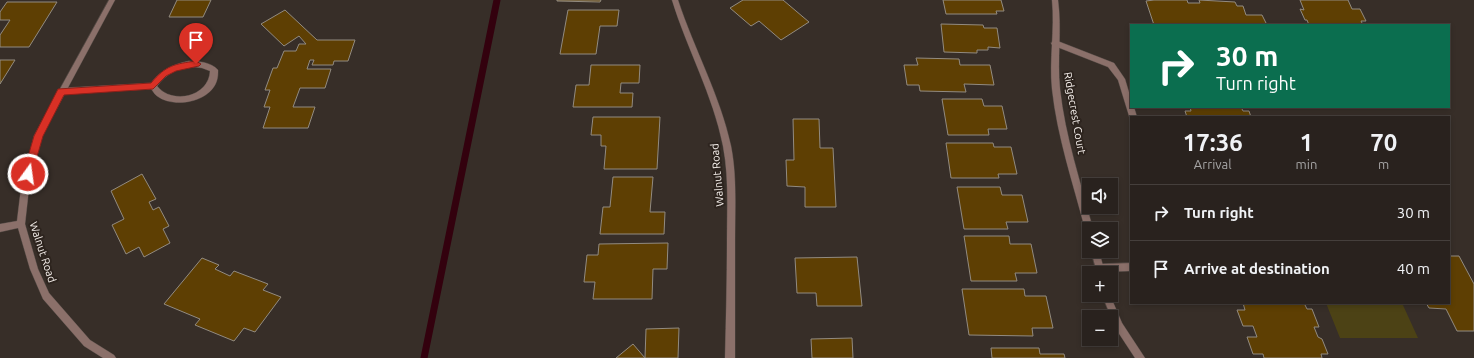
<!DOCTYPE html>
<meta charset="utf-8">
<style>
body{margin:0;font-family:Ubuntu,sans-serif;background:#312a27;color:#f1f3f6;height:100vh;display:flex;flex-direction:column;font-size:15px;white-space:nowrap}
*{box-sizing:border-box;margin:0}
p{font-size:13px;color:#a5a4a4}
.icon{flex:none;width:22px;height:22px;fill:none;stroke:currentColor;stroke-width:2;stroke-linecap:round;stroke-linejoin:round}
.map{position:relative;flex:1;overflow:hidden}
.panel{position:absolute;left:1130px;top:116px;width:320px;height:188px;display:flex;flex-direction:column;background:#29221e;border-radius:0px;box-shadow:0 2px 6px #0003,0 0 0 1px #453f3c}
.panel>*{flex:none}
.hud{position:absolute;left:1130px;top:24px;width:320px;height:84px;border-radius:0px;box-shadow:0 2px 6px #0003,0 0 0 1px #453f3c;background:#0b6e4f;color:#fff;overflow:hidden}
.fabs{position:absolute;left:1082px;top:178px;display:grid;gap:8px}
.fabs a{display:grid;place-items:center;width:36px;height:36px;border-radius:0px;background:#29221e;box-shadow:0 2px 6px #0003,0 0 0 1px #453f3c;font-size:20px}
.pin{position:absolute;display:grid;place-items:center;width:34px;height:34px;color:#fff;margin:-41px -17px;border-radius:50% 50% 50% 0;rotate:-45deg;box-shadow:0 0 4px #0007}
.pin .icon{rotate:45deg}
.me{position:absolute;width:44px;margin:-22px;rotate:14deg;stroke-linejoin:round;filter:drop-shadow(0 0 3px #0008)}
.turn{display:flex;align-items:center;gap:14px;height:84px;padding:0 20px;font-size:18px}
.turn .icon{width:52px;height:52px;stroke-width:2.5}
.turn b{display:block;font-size:28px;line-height:34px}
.eta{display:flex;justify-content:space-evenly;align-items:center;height:68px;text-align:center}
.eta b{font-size:24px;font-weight:600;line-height:28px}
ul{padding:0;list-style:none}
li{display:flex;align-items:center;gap:12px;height:56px;padding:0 20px;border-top:1px solid #453f3c}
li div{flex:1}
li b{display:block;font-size:15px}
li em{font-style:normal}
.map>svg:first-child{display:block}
.green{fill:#4c4215}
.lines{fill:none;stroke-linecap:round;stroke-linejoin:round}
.stream{stroke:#33010e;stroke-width:7}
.building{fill:#5e3f03;stroke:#928b81}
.lane-casing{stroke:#524944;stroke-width:1}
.street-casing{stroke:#524944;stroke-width:1}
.lane{fill:#8b706a;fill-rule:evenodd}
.street{fill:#8b706a;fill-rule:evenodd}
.route{fill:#d93025;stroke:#8d1f18}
.labels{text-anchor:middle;stroke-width:4;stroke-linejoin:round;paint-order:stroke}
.street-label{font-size:11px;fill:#f7f1ed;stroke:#2d241e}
</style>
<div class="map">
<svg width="1474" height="358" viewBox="0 0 1474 358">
<rect width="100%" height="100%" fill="#372e28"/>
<!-- green -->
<path class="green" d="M 1326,303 L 1402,303 L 1418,338 L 1340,338 Z"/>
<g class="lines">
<!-- stream -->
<path class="stream" d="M 424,358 L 497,0"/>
</g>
<!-- building -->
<g class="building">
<path d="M 177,0 L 211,0 L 203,17 L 169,17 Z"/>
<path d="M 557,0 L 601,0 L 600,2 L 557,1 Z"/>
<path d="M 743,0 L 783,0 L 809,22 L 781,40 L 759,21 L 751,26 L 730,8 Z"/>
<path d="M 943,0 L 1001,0 L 1004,11 L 996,11 L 997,14 L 946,14 Z"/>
<path d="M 1154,0 L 1187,0 L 1188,3 L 1200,3 L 1199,0 L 1235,2 L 1237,6 L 1243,6 L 1246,15 L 1262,15 L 1267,25 L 1154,25 L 1146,1 Z"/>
<path d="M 1300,0 L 1348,0 L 1352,9 L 1360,9 L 1366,21 L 1361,21 L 1363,25 L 1309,25 L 1307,20 L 1305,20 L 1300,9 L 1304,10 Z"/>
<path d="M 7,2 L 57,2 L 29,47 L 0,47 L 0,35 L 10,20 L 0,20 L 0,12 Z"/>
<path d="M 285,10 L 317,40 L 355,40 L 348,61 L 334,61 L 333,65 L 312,65 L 314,60 L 310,60 L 307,69 L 331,69 L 325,88 L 300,88 L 293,107 L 315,107 L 308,128 L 263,128 L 270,107 L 264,107 L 270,90 L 265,90 L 273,68 L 277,68 L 284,51 L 296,51 L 299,44 L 306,44 L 299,36 L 284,46 L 261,24 Z"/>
<path d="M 568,10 L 619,10 L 617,26 L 600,26 L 596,54 L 560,54 Z"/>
<path d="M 941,24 L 983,25 L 984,28 L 997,28 L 1000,48 L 988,47 L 988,50 L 977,50 L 977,53 L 944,52 Z"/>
<path d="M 916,58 L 959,59 L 960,65 L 990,65 L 994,85 L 964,84 L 966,92 L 920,91 L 919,85 L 907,85 L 904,65 L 918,65 Z"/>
<path d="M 0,60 L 15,60 L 0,84 Z"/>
<path d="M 591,65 L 640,65 L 639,83 L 621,83 L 620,93 L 633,93 L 632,107 L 573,107 L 576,85 L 589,85 Z"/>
<path d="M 942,99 L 982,99 L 984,106 L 1002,106 L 1007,129 L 988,129 L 989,135 L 948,135 Z"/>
<path d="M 1190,107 L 1241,107 L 1243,111 L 1249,111 L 1251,117 L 1187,117 L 1185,111 L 1191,111 Z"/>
<path d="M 593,117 L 660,117 L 657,169 L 604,169 L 606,146 L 601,146 L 601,135 L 591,135 Z"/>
<path d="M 793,119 L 819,119 L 820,148 L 833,148 L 836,207 L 805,207 L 805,187 L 787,186 L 786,160 L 794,160 Z"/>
<path d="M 946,143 L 993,143 L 994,147 L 1011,147 L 1017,174 L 998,174 L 999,178 L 951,178 Z"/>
<path d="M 142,174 L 156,199 L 149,202 L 153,210 L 159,207 L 169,226 L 163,229 L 170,243 L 144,257 L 139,247 L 126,254 L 112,225 L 124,219 L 111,191 Z"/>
<path d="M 613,177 L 653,177 L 650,212 L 665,212 L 664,234 L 600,234 L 603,207 L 610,207 Z"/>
<path d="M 957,187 L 1000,187 L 1002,195 L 1022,195 L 1028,222 L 1006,222 L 1008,229 L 964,229 Z"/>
<path d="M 964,236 L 1009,236 L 1010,244 L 1031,244 L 1037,273 L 1015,273 L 1017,281 L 971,281 Z"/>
<path d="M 668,243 L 667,269 L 653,269 L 652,299 L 593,299 L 595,282 L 584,282 L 587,255 L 598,255 L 599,244 Z"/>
<path d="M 1449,256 L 1459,256 L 1474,284 L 1474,331 L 1457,331 L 1446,309 L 1429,308 L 1426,303 L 1449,303 Z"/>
<path d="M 857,257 L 862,306 L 817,306 L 816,293 L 797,293 L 795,258 Z"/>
<path d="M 202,258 L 219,265 L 215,269 L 230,276 L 234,271 L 268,284 L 263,290 L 281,297 L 255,332 L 244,328 L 234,341 L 195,325 L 200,319 L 164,304 Z"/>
<path d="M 962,289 L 1024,289 L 1025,296 L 1046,296 L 1053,328 L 1032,328 L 1033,336 L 969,335 Z"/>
<path d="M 1243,303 L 1304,303 L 1307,309 L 1312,309 L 1319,327 L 1314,327 L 1318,337 L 1322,339 L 1328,354 L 1321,354 L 1322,358 L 1264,358 L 1263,354 L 1253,354 L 1247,337 L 1257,337 L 1253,326 L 1243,326 L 1237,310 L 1245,310 Z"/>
<path d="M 679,328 L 678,358 L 616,358 L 633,344 L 645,358 L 646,329 Z"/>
<path d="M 852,338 L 853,358 L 812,358 L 811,339 Z"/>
<path d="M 991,348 L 1039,348 L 1040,354 L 1064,354 L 1065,358 L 992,358 Z"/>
</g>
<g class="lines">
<!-- lane casing -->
<g class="lane-casing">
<g id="lane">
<path d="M 1055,40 L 1114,63 L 1125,79 L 1131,99 L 1131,107 L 1134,107 L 1137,117 L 1131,117 L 1130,119 L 1118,80 L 1108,67 L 1052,45 L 1051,43 Z"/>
<path d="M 189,61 C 198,61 211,62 218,70 C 218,73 218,77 217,80 C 211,102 174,109 157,96 C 155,95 153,91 151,89 L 62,94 L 58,91 L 62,88 L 151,83 C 161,70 173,64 189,61 ZM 195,67 L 202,68 L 210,71 C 209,97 172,105 157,86 C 167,73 179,67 195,67 Z"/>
<path d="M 1131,263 L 1131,271 L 1099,272 L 1096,271 L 1095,268 L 1096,265 L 1099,264 Z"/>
</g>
</g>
<!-- street casing -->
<g class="street-casing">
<g id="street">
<path d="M 109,0 L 115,0 L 42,136 L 29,188 L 25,224 L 38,269 L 49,293 L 90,340 L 114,355 L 116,358 L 103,358 L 84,346 L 43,299 L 30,269 L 18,228 L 0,232 L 0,224 L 17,221 L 21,188 L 34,136 Z"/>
<path d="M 672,0 L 678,0 C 694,49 720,95 731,146 C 737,176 735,208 735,240 C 735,279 735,319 735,358 L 725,358 C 726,319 727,279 727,240 C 727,209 729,177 723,146 C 713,95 687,49 672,0 Z"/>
<path d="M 1052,0 L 1058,0 C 1062,30 1057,59 1060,89 C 1065,136 1081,183 1093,229 L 1089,229 L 1089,233 L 1086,232 L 1085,229 C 1073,183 1057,136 1052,89 C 1049,59 1055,30 1052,0 Z"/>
<path d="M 1091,251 L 1099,251 L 1105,273 L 1097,273 Z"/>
<path d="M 1102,295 L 1110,295 L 1122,323 L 1145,358 L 1135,358 L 1116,329 Z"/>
</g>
</g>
<!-- lane -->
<use href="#lane" class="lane"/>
<!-- street -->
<use href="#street" class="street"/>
</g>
<!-- route -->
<path class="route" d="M 196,61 L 201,64 L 199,66 L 176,71 L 166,76 L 153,89 L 64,95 L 43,136 L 32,174 L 31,177 L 24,177 L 23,174 L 34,136 L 58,89 L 151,83 C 166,65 175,64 196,61 Z"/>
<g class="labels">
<!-- street labels -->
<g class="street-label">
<text transform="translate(1075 113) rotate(80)" y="4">Ridgecrest Court</text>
<text transform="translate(717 175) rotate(-95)" y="4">Walnut Road</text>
<text transform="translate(43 252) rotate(72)" y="4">Walnut Road</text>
</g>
</g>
</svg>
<div class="fabs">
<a><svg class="icon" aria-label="sound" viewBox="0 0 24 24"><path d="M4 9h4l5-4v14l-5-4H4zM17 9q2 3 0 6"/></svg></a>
<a><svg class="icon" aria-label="layers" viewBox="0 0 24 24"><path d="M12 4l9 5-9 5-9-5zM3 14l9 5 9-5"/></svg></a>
<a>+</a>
<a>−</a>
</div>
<div class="pin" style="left:196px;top:64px;background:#d93025"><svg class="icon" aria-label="arrive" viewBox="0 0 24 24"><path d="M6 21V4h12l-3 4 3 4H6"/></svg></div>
<svg class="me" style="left:28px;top:174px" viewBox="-20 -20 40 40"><circle r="17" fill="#d93025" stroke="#fff" stroke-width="3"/><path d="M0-11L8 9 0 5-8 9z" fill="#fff"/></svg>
<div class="hud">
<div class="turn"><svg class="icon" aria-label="right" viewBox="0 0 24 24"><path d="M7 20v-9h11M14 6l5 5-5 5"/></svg><div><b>30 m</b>Turn right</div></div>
</div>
<section class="panel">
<div class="eta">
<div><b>17:36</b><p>Arrival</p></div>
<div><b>1</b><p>min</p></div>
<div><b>70</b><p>m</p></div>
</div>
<ul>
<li><svg class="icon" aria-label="right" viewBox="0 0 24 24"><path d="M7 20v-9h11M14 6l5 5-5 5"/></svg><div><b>Turn right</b></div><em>30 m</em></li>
<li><svg class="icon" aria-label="arrive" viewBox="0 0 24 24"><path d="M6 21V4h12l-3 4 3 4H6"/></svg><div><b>Arrive at destination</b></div><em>40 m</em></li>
</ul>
</section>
</div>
